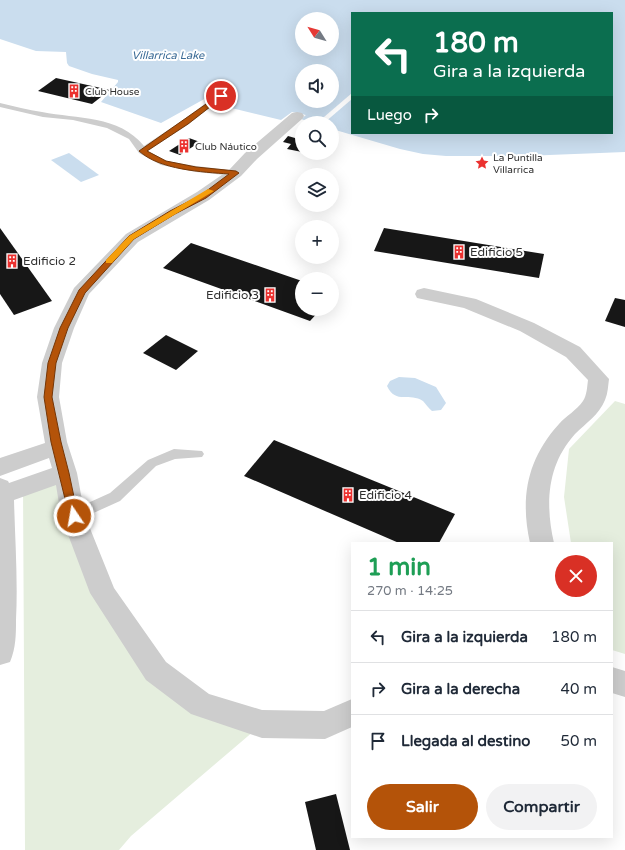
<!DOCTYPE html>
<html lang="es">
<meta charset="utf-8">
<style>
body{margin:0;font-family:"Varela Round",sans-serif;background:#f2f2f3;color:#1f2937;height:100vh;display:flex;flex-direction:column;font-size:15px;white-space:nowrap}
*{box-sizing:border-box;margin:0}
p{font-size:13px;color:#747a83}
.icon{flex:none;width:22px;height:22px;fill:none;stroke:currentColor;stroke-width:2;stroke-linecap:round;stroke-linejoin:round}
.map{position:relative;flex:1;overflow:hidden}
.details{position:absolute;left:351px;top:542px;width:262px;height:296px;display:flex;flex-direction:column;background:#fff;border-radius:0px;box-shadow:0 4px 16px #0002}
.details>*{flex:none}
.hud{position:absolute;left:351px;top:12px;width:262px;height:122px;border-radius:0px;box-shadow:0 4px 16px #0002;background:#0b6e4f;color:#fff;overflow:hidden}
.needle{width:26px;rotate:307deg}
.tools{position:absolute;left:295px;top:12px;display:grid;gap:8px}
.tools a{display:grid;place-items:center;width:44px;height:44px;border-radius:50%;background:#fff;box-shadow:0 4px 16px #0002;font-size:20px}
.pin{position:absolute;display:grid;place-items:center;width:34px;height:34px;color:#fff;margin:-17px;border:2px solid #fff;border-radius:50%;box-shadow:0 1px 4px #0007}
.me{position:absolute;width:44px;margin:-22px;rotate:348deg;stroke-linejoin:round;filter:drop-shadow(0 0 3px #0008)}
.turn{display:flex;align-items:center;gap:14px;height:84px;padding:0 16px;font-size:18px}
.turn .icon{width:52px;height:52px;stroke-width:2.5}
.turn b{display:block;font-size:28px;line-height:34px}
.then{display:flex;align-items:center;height:38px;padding:0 16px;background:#0003;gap:8px;font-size:15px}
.round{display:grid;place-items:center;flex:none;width:42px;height:42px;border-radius:21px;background:#f2f2f3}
.headline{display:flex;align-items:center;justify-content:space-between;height:68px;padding:0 16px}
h1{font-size:24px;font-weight:700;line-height:30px;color:#1e9e55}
.cta{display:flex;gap:8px;margin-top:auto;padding:8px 16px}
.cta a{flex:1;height:46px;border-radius:24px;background:#b45309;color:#fff;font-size:16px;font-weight:700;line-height:46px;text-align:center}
.cta a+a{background:#f2f2f3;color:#1f2937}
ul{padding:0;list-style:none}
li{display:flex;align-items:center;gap:12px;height:52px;padding:0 16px;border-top:1px solid #e0e1e3}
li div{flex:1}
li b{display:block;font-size:15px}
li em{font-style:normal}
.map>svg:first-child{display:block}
.green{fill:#e5eede}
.water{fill:#caddee;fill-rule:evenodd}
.pier{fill:#fff}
.building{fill:#171717}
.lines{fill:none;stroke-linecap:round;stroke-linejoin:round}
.lane{fill:#cdcdcd;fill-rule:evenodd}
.street{fill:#cdcdcd;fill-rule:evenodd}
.route{fill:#b45309;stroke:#753606}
.slow{fill:#f59e0b}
.labels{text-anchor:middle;stroke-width:4;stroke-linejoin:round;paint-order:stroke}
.far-poi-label{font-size:10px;fill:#303030;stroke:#fff;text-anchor:start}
.far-water-label{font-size:11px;font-style:italic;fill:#3b6b96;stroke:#fff}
.poi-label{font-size:12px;fill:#303030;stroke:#fff;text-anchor:start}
</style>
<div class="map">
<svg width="625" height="850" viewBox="0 0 625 850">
<rect width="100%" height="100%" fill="#fff"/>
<!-- green -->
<g class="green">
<path d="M 615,401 L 625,404 L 625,654 L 612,650 L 612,543 L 571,543 L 564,497 L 569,449 Z"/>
<path d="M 65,473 L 73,516 L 156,671 L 262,724 L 131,836 L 119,850 L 25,850 L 23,486 Z"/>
</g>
<!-- water -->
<g class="water">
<path d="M 0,0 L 625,0 L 625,152 L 524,156 L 446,156 L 423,154 L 400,149 L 332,129 L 332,123 L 313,123 L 301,119 L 306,115 L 292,112 L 281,120 L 219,105 L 230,95 L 217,92 L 161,123 L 101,102 L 118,82 L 118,80 L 92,74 L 69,66 L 67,63 L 66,52 L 36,51 L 0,39 ZM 352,13 L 612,13 L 612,133 L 352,133 ZM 302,19 L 332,19 L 332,49 L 302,49 ZM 302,71 L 332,71 L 332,101 L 302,101 Z"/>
<path d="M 69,153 L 99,175 L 81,182 L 51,160 Z"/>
<path d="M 399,377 L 415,378 L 436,387 L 446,403 L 441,410 L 432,411 C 428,408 426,404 423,401 C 410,392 396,405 387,386 L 390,381 Z"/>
</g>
<!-- pier -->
<path class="pier" d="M 352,93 L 352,99 L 324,123 L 317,123 Z"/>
<!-- building -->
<g class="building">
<path d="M 56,78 L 110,90 L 92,104 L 38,91 Z"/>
<path d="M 288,136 L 302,140 L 302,152 L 287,149 L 291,144 L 283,142 Z"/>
<path d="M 189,138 L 200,142 L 180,155 L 169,151 Z"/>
<path d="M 0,228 L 52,301 L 14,315 L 0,294 Z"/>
<path d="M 384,228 L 544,254 L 539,278 L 374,251 Z"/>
<path d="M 191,243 L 302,281 L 302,309 L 321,309 L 310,321 L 163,268 Z"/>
<path d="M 615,298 L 625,300 L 625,327 L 605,321 Z"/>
<path d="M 166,335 L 198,351 L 176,370 L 143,353 Z"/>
<path d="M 274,440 L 455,514 L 439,543 L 399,543 L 244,476 Z"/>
<path d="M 336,794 L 350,850 L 316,850 L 305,802 Z"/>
</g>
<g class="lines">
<!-- lane -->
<g class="lane">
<path d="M 218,94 L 221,94 L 225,96 L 189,124 L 148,151 L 167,161 L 196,166 L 238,171 L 239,173 L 238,175 L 235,176 L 196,172 L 161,165 L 139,153 L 129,139 L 107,128 L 73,120 L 43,117 L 0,107 L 0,103 C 14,106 28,110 42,112 C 77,119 119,115 144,146 L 183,120 Z"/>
<path d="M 174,449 L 202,451 L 204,454 L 202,457 L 175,459 L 156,466 L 120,501 L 78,520 L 73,521 L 68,520 L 66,516 L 68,512 L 110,493 L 148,460 Z"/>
</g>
<!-- street -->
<g class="street">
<path d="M 297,112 L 302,113 L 304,116 L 302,119 L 257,159 L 241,176 L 209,200 L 138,242 L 89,294 L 74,328 L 62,363 L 59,397 L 67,442 L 77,473 L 85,516 L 114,588 L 166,662 L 209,694 L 262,710 L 324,711 L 352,699 L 352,727 L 325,739 L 262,738 L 191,714 L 146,680 L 90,593 L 61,516 L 56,485 L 14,500 C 15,539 18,580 16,620 C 16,634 16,648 10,662 L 0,665 L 0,478 L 8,481 L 9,483 L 52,468 L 49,458 L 0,476 L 0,458 L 45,443 L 37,397 L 42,363 L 54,328 L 74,288 L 126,234 L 197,192 L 229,170 L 245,153 L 292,113 Z"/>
<path d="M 424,288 L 476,299 L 534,323 L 580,347 L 609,379 C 608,386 608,393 605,400 C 599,415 586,423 575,434 C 547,465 545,504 554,543 L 530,543 C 520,498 527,459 559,424 C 566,416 577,410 583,401 C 587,395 587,387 588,380 L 566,357 L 520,331 L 464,308 L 417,298 L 415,294 L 417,290 Z"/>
<path d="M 612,667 L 625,671 L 625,697 L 612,693 Z"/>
</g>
</g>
<!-- route -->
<path class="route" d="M 219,95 L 224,96 L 188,124 L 147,151 L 166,161 L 196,167 L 236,171 L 239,173 L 206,198 L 175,214 L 134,239 L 85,293 L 68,328 L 56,363 L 52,397 L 61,442 L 69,473 L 78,516 L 77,519 L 70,519 L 51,442 L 44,397 L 48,363 L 60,328 L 79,290 L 129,236 L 170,211 L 201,195 L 229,174 C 202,172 160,170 139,151 Z"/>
<!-- slow -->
<path class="slow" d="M 208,189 L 214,191 L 134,239 L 112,263 L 106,263 L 106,260 L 129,236 Z"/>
<!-- icons -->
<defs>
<g id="building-bare" transform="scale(1.08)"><path d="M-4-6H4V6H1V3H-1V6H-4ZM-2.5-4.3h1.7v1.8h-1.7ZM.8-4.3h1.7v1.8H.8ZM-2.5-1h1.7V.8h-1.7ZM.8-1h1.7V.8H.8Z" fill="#eb312f" stroke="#fff" stroke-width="2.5" paint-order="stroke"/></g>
<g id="sight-bare" transform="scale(1.08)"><path d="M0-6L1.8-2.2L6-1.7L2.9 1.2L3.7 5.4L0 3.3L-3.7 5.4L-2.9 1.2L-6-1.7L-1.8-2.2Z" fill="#eb312f" stroke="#fff" stroke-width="2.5" paint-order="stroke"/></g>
</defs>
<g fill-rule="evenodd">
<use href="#building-bare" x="74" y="91"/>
<use href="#building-bare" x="184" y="146"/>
<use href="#sight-bare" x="482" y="163"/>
<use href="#building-bare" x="459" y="252"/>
<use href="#building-bare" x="12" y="261"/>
<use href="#building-bare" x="270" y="295"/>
<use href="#building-bare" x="348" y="495"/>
</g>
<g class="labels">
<!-- far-poi labels -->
<g class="far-poi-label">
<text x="85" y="95">Club House</text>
<text x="195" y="150">Club Náutico</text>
<text x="493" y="161">La Puntilla<tspan x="493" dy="12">Villarrica</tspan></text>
</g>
<!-- far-water labels -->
<g class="far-water-label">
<text x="168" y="59">Villarrica Lake</text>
</g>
<!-- poi labels -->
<g class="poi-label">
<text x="470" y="256">Edificio 5</text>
<text x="23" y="265">Edificio 2</text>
<text x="259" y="299" text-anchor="end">Edificio 3</text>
<text x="359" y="499">Edificio 4</text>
</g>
</g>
</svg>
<div class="tools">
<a><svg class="needle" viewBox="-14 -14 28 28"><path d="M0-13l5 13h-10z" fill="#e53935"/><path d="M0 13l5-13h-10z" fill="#747a83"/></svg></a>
<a><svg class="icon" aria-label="sound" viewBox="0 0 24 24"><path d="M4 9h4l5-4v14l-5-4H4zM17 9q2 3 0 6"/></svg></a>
<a><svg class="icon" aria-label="search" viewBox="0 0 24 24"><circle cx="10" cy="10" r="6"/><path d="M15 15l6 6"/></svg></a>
<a><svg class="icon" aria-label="layers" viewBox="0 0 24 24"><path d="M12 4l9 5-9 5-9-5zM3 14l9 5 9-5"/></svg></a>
<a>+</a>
<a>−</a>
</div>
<div class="pin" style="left:221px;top:96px;background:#d93025"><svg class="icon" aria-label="arrive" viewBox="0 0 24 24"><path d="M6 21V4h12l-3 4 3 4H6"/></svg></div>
<svg class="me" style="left:74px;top:516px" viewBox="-20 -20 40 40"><circle r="17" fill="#b45309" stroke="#fff" stroke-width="3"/><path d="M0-11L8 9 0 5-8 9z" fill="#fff"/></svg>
<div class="hud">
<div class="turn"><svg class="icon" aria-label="left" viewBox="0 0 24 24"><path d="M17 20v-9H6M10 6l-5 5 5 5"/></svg><div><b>180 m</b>Gira a la izquierda</div></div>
<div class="then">Luego<svg class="icon" aria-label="right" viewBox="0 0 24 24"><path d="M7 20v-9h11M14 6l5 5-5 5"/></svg></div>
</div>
<section class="details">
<div class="headline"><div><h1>1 min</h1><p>270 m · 14:25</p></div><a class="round" style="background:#d93025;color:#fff"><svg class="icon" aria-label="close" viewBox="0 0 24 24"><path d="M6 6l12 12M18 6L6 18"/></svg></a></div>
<ul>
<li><svg class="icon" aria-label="left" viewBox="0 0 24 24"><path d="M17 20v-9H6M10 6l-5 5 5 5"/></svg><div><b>Gira a la izquierda</b></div><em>180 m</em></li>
<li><svg class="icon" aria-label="right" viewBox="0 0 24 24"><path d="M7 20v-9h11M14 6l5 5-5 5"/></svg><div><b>Gira a la derecha</b></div><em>40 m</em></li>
<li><svg class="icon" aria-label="arrive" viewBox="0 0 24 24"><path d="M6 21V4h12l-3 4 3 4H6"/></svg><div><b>Llegada al destino</b></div><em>50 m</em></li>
</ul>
<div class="cta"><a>Salir</a><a>Compartir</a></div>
</section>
</div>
